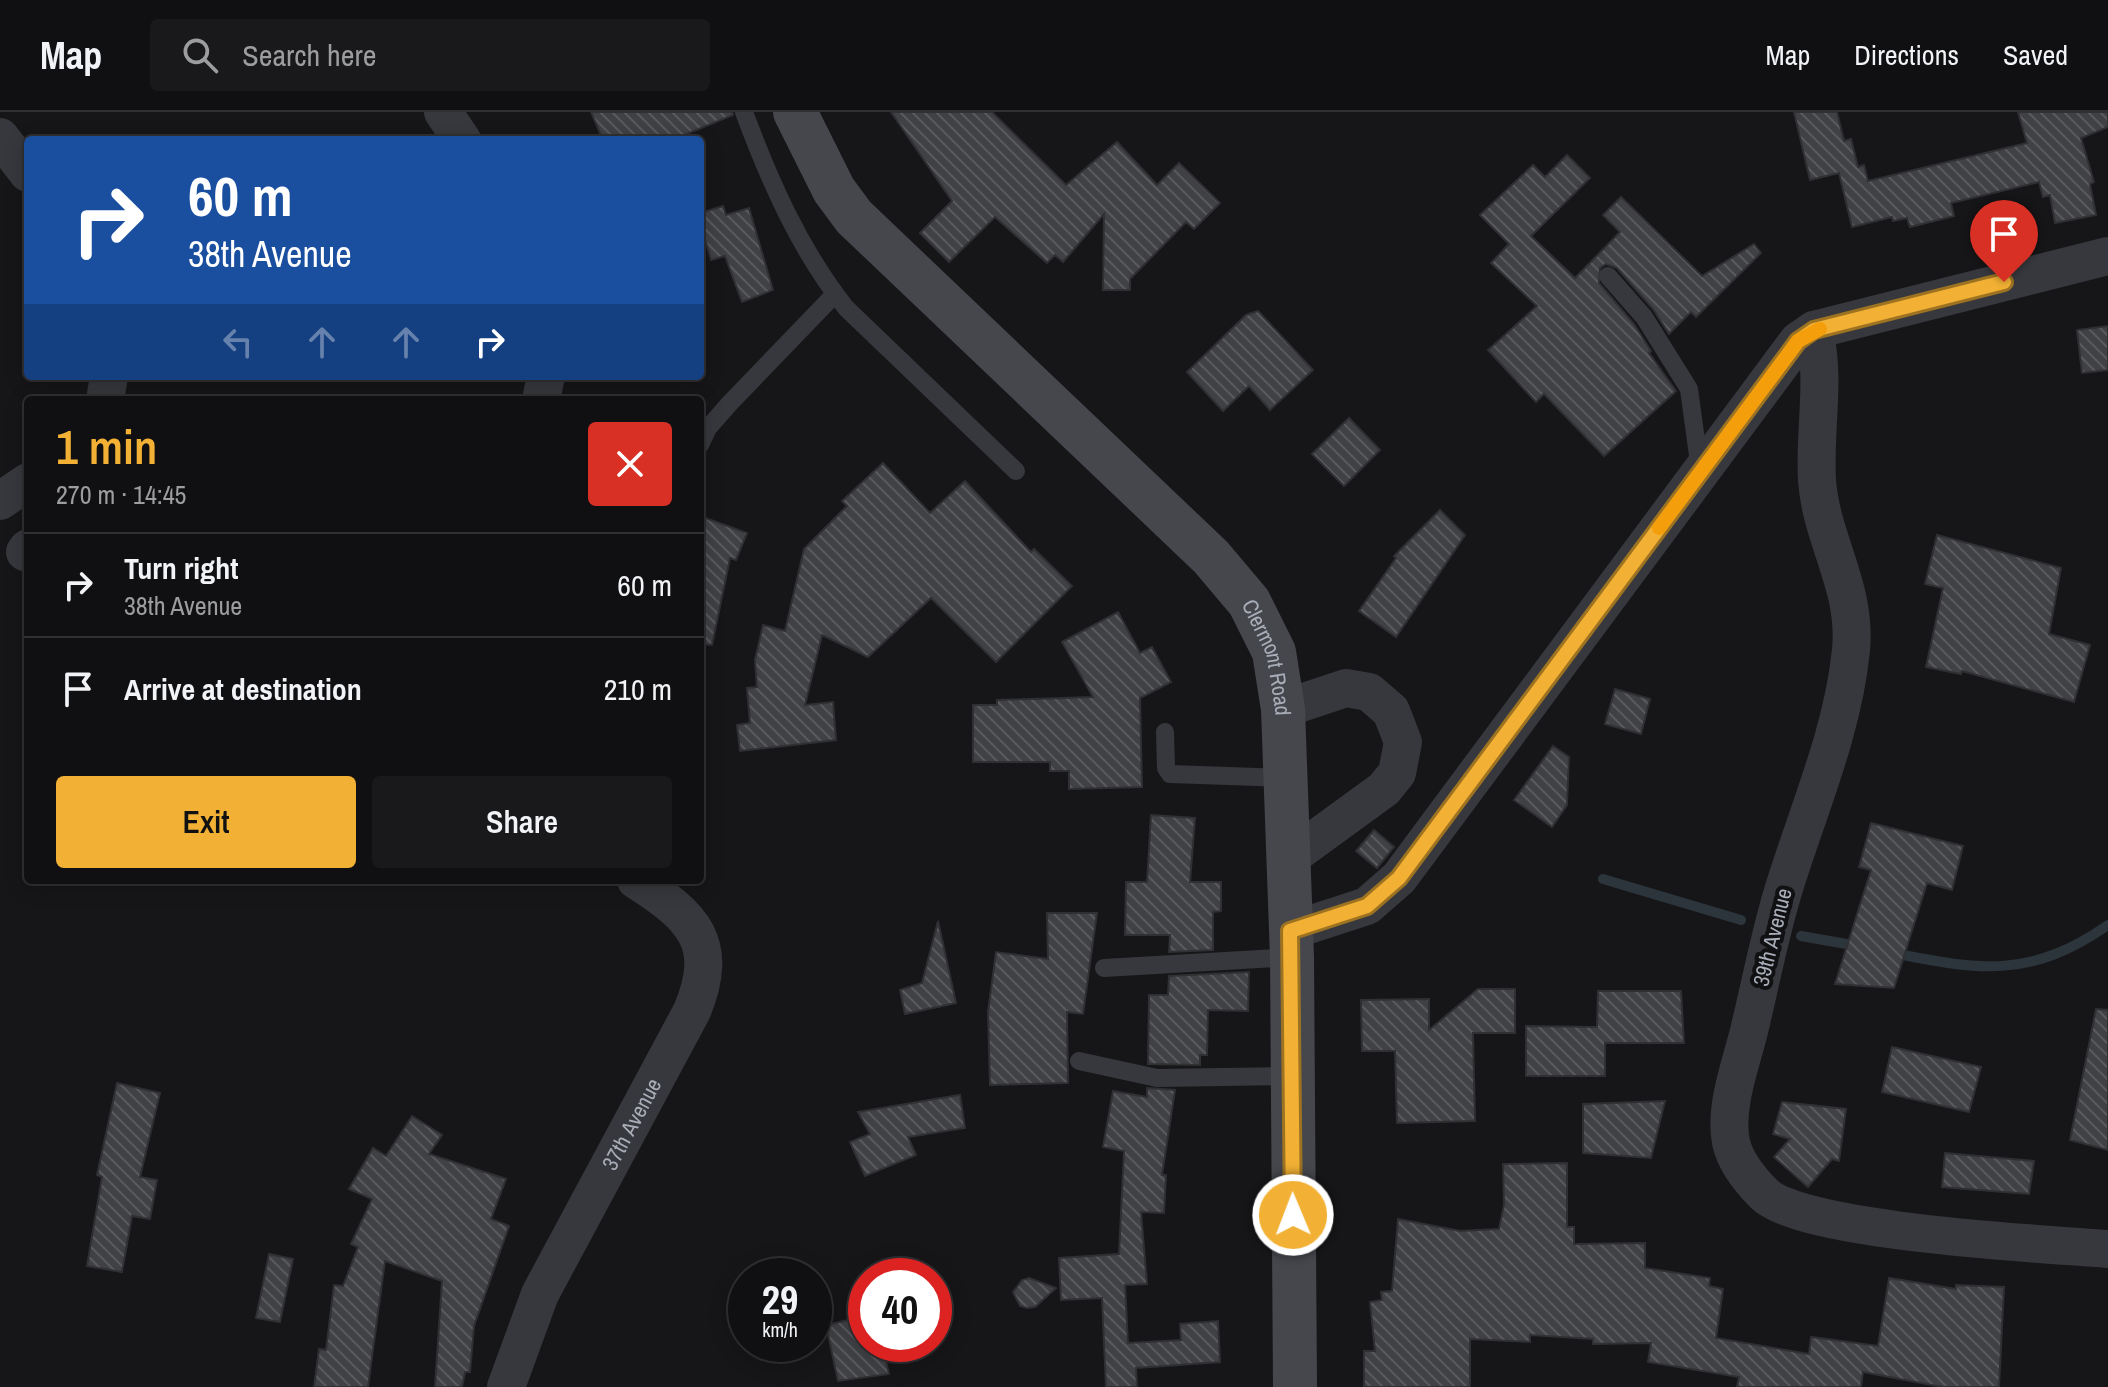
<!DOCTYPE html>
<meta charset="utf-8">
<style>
body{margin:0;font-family:"Archivo Narrow",sans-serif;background:#19191b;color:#f1f3f6;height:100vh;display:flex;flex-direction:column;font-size:30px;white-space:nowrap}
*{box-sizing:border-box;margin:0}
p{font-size:26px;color:#9c9d9f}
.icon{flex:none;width:44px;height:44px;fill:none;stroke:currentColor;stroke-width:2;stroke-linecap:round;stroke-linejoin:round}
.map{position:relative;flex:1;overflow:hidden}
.side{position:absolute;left:24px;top:284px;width:680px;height:488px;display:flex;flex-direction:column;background:#101012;border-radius:8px;box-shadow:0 4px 20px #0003,0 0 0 2px #303032}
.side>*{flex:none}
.banner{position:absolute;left:24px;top:24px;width:680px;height:244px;border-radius:8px;box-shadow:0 4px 20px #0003,0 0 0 2px #303032;background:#1a4fa0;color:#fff;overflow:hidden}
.speed{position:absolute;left:728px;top:1146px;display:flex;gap:16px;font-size:40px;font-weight:700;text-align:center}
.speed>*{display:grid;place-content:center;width:104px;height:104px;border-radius:50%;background:#101012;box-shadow:0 4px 20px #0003,0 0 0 2px #303032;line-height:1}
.speed small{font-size:20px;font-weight:400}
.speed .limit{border:12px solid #d22;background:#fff;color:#111}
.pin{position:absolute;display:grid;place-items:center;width:68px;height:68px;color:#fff;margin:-82px -34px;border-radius:50% 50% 50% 0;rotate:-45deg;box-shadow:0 0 8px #0007}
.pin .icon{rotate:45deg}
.me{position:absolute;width:88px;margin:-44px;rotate:359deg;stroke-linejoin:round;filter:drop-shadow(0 0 6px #0008)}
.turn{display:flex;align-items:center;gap:28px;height:168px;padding:0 32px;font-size:36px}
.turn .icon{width:104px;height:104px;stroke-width:2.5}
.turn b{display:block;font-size:56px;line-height:68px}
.lanes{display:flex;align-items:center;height:76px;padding:0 32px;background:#0003;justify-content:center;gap:40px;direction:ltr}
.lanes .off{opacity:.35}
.round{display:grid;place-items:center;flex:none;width:84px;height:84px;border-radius:8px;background:#19191b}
.headline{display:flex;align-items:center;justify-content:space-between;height:136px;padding:0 32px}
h1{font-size:48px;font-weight:600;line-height:60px;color:#f2b134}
.action{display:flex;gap:16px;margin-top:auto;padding:16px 32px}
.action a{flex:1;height:92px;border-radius:8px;background:#f2b134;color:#111;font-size:32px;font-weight:600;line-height:92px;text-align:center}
.action a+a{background:#19191b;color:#f1f3f6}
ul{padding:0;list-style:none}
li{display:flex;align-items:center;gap:24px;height:104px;padding:0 32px;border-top:2px solid #303032}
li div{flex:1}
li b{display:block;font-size:30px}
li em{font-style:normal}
header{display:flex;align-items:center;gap:48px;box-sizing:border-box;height:112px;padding:0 40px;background:#101012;border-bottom:2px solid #303032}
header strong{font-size:38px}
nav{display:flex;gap:44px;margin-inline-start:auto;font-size:28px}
.search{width:560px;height:72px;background:#19191b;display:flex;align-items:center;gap:20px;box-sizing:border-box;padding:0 28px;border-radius:8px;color:#9c9d9f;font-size:30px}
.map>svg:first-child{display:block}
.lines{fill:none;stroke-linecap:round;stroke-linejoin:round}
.stream{stroke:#2c353c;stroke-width:10}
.building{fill:url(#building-back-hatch);stroke:#303034;stroke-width:2}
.lane{stroke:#37383d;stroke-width:18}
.street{stroke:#37383d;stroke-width:38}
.secondary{stroke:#45474d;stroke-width:44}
.route-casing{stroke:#9d7322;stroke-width:20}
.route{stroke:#f2b134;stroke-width:14}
.slow{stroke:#f59e0b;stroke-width:14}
.labels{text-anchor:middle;stroke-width:8;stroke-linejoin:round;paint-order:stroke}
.street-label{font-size:22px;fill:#a8adb8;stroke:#111113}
</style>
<header>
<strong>Map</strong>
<div class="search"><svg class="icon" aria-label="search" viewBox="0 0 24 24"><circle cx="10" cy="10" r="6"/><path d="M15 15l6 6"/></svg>Search here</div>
<nav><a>Map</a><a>Directions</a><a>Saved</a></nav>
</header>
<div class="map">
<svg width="2108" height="1275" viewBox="0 0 2108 1275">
<defs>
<pattern id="building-back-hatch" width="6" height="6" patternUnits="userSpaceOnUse" patternTransform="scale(2)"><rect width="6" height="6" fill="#404145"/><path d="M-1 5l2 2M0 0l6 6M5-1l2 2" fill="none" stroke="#595a5e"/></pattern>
</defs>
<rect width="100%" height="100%" fill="#161618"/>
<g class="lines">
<!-- stream -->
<g class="stream">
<path d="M 1603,767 L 1741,808"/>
<path d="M 1801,824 L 1858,834"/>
<path d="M 1894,841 C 1981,859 2032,866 2108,813"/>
</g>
</g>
<!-- building -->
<g class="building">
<path d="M 591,0 L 732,0 L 733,3 L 672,28 L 603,28 Z"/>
<path d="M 891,0 L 992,0 L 1066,73 L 1117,30 L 1157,73 L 1179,51 L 1220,91 L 1194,117 L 1186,110 L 1130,167 L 1130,178 L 1103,178 L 1104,102 L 1063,150 L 1055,143 L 1047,151 L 995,105 L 949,150 L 920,121 L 952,89 Z"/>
<path d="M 1794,0 L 1837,0 L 1844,29 L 1851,27 L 1858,55 L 1864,53 L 1868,69 L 2027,31 L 2018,0 L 2108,0 L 2108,15 L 2081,26 L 2094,70 L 2090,72 L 2096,103 L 2055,111 L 2050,83 L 2043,85 L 2039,70 L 1951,91 L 1954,104 L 1910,115 L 1907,106 L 1893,109 L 1892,105 L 1852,115 L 1839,61 L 1810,68 Z"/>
<path d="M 1567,43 L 1590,66 L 1531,124 L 1575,166 L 1620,120 L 1603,103 L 1621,85 L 1702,164 L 1754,132 L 1761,141 L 1696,205 L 1691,200 L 1669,222 L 1653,197 L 1617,156 L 1606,152 L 1600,156 L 1599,171 L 1634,212 L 1651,239 L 1649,241 L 1676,279 L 1604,344 L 1544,282 L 1536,290 L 1488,238 L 1537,194 L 1491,151 L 1509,132 L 1480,103 L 1533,53 L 1545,65 Z"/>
<path d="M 723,94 L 726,103 L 749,96 L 773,178 L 742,190 L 725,144 L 711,148 L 700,109 L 700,101 Z"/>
<path d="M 1258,199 L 1313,258 L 1270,298 L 1249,274 L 1223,299 L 1187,260 L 1246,203 Z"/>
<path d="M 2108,214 L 2108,258 L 2082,261 L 2077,218 Z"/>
<path d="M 1349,306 L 1380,338 L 1344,374 L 1312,342 Z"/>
<path d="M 883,351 L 930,401 L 965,369 L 1031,440 L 1034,437 L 1072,474 L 996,550 L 931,486 L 868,545 L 822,523 L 805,593 L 833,590 L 836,628 L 740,639 L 737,613 L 750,611 L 747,576 L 757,575 L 755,548 L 763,513 L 785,519 L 804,437 L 847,394 L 842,389 Z"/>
<path d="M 1440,398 L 1465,423 L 1396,525 L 1359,499 L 1396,446 L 1394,444 Z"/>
<path d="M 700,404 L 747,421 L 736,448 L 730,446 L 712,533 L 700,532 Z"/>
<path d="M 1937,423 L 2061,456 L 2049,522 L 2090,533 L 2074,590 L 1962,559 L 1961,562 L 1926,555 L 1943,476 L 1925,472 Z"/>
<path d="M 1118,500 L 1140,541 L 1152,535 L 1171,570 L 1140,586 L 1142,675 L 1069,677 L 1069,659 L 1050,659 L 1050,650 L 973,650 L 973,593 L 997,593 L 997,588 L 1093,585 L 1062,530 Z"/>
<path d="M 1615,577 L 1650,587 L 1641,622 L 1605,612 Z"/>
<path d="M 1553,634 L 1569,645 L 1567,693 L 1552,715 L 1514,688 Z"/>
<path d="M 1151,703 L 1195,706 L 1190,770 L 1221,770 L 1221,799 L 1213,800 L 1213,838 L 1169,840 L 1170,823 L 1125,823 L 1126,770 L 1147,770 Z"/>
<path d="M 1871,711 L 1963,734 L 1952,778 L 1927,771 L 1894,876 L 1835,872 L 1871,758 L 1859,755 Z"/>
<path d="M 1374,718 L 1394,735 L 1377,756 L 1356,739 Z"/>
<path d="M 1047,801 L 1097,801 L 1083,902 L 1067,900 L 1068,971 L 990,973 L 988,900 L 996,840 L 1048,847 Z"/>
<path d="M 938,809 L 956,891 L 905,902 L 900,878 L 922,871 Z"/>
<path d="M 1249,860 L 1248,899 L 1208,898 L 1207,943 L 1200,943 L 1200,953 L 1148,952 L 1149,883 L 1168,883 L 1169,864 Z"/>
<path d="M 1478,877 L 1515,877 L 1515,921 L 1473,921 L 1475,1009 L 1397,1011 L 1395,939 L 1362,939 L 1361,888 L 1429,887 L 1429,918 Z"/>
<path d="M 1598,879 L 1681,879 L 1684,931 L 1605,931 L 1605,964 L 1526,964 L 1526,914 L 1597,915 Z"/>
<path d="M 2096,897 L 2108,898 L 2108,1038 L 2070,1028 Z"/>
<path d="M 1892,935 L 1981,955 L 1969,1000 L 1882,980 Z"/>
<path d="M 117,971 L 160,981 L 140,1065 L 157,1068 L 150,1107 L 132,1104 L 122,1160 L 87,1154 L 102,1065 L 97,1063 Z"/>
<path d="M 1147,976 L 1175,978 L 1162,1063 L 1166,1063 L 1164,1101 L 1141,1100 L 1147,1172 L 1125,1173 L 1128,1231 L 1181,1228 L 1180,1212 L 1218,1209 L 1220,1250 L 1136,1256 L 1137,1275 L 1106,1275 L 1102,1186 L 1061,1188 L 1059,1146 L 1119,1142 L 1124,1039 L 1103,1035 L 1113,979 L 1147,985 Z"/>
<path d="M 960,983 L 965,1016 L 908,1025 L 916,1043 L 865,1064 L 850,1030 L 870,1022 L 858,1000 Z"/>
<path d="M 1665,989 L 1651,1046 L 1583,1041 L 1583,992 Z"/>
<path d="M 1782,990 L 1846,997 L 1839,1049 L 1832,1047 L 1808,1075 L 1774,1045 L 1790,1027 L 1773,1022 Z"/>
<path d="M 412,1004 L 442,1023 L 429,1042 L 506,1067 L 491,1107 L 509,1114 L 474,1214 L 470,1260 L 465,1260 L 462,1275 L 435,1275 L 442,1169 L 385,1149 L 368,1275 L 314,1275 L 319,1237 L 326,1238 L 334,1173 L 343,1174 L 358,1135 L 351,1132 L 372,1087 L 349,1077 L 373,1036 L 386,1044 Z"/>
<path d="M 1945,1041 L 2034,1049 L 2029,1082 L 1942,1075 Z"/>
<path d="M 1567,1051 L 1567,1115 L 1574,1115 L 1574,1132 L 1645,1131 L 1645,1156 L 1710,1166 L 1709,1174 L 1723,1177 L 1716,1226 L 1809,1242 L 1811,1225 L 1878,1234 L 1889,1166 L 1956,1177 L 1956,1173 L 2004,1175 L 1999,1275 L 1942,1275 L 1863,1260 L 1861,1275 L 1737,1275 L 1739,1265 L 1648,1250 L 1651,1231 L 1593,1232 L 1593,1227 L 1530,1223 L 1530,1230 L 1470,1227 L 1470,1275 L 1364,1275 L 1364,1239 L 1375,1239 L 1370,1190 L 1382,1188 L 1381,1180 L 1392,1179 L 1398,1107 L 1460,1119 L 1499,1117 L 1504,1093 L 1503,1052 Z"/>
<path d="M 269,1142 L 293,1147 L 280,1210 L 256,1206 Z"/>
<path d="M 1029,1166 L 1056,1176 L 1035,1195 L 1027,1196 L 1020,1194 L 1013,1180 L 1022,1168 Z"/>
<path d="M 866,1204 L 866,1232 L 882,1232 L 889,1262 L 838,1269 L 826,1213 Z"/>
</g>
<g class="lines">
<!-- lane -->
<g class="lane">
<path d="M 744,0 C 770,70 800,138 846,196 L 1016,359"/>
<path d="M 1608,164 L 1644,205 L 1689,277 L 1700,358"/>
<path d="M 700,333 L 708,316 L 730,291 L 835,182"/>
<path d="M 1165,620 L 1166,656 L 1170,662 L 1286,666"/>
<path d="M 1104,856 L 1292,845"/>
<path d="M 1079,949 L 1157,966 L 1291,964"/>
</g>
<!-- street -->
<g class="street">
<path d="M 443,0 L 462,28"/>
<path d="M 0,25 L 28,61"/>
<path d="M 1814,218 C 1826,268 1814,317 1817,368 C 1821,428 1857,474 1851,538 C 1843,619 1809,696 1785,773 C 1770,820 1761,870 1749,919 C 1741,952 1724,995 1731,1030 C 1735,1049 1750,1068 1764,1082 C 1803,1120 2045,1132 2108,1137"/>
<path d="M 105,288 L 109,264"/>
<path d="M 541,288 L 546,264"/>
<path d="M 0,389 L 28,370"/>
<path d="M 25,440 L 28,436"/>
<path d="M 1283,597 L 1346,576 L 1369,580 L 1391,599 L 1403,630 L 1397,661 L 1384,677 L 1288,747"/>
<path d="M 1290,819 L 1367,794 L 1399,766 L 1798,229 L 1814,218 L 2108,144"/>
<path id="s1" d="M 506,1275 L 540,1182 L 692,899 C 720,831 694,805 636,768"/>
</g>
<!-- secondary -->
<path class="secondary" id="s2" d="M 795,0 L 834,78 L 854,105 L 1211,445 L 1249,490 L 1274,540 L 1283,597 L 1292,845 L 1295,1275"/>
</g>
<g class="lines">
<!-- route casing -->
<g class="route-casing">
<path id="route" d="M 1293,1103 L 1290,819 L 1367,794 L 1399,766 L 1798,229 L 1814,218 L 2004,170"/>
</g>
<!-- route -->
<use href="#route" class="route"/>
<!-- slow -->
<path class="slow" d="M 1659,416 L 1798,229 L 1820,217"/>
</g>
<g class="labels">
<!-- street labels -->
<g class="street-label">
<text dy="8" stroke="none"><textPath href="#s2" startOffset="732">Clermont Road</textPath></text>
<text transform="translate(1772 825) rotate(-76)" y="8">39th Avenue</text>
<text dy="8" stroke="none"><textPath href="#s1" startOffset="292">37th Avenue</textPath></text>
</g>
</g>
</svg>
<div class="speed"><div>29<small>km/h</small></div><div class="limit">40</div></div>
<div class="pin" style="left:2004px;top:170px;background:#d93025"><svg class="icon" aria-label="arrive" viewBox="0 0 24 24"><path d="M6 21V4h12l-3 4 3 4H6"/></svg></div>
<svg class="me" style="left:1293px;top:1103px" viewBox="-20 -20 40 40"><circle r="17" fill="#f2b134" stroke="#fff" stroke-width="3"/><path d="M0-11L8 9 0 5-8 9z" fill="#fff"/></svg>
<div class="banner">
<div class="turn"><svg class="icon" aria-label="right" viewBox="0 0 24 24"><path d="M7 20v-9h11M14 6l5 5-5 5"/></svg><div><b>60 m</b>38th Avenue</div></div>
<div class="lanes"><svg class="icon off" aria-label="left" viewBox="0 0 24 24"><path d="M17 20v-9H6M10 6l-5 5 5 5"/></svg><svg class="icon off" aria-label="ahead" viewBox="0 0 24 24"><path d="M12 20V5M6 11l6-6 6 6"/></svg><svg class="icon off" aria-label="ahead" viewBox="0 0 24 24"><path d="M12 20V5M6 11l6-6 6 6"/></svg><svg class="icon" aria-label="right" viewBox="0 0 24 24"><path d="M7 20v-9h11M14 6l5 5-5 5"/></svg></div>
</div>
<section class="side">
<div class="headline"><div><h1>1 min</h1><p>270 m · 14:45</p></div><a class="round" style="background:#d93025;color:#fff"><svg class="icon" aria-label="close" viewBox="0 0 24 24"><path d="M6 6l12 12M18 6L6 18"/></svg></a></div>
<ul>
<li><svg class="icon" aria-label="right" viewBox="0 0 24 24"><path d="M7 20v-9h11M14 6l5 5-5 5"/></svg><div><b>Turn right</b><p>38th Avenue</p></div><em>60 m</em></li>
<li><svg class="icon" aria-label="arrive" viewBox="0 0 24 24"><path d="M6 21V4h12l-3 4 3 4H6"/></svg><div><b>Arrive at destination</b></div><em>210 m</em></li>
</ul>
<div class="action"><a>Exit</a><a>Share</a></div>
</section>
</div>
